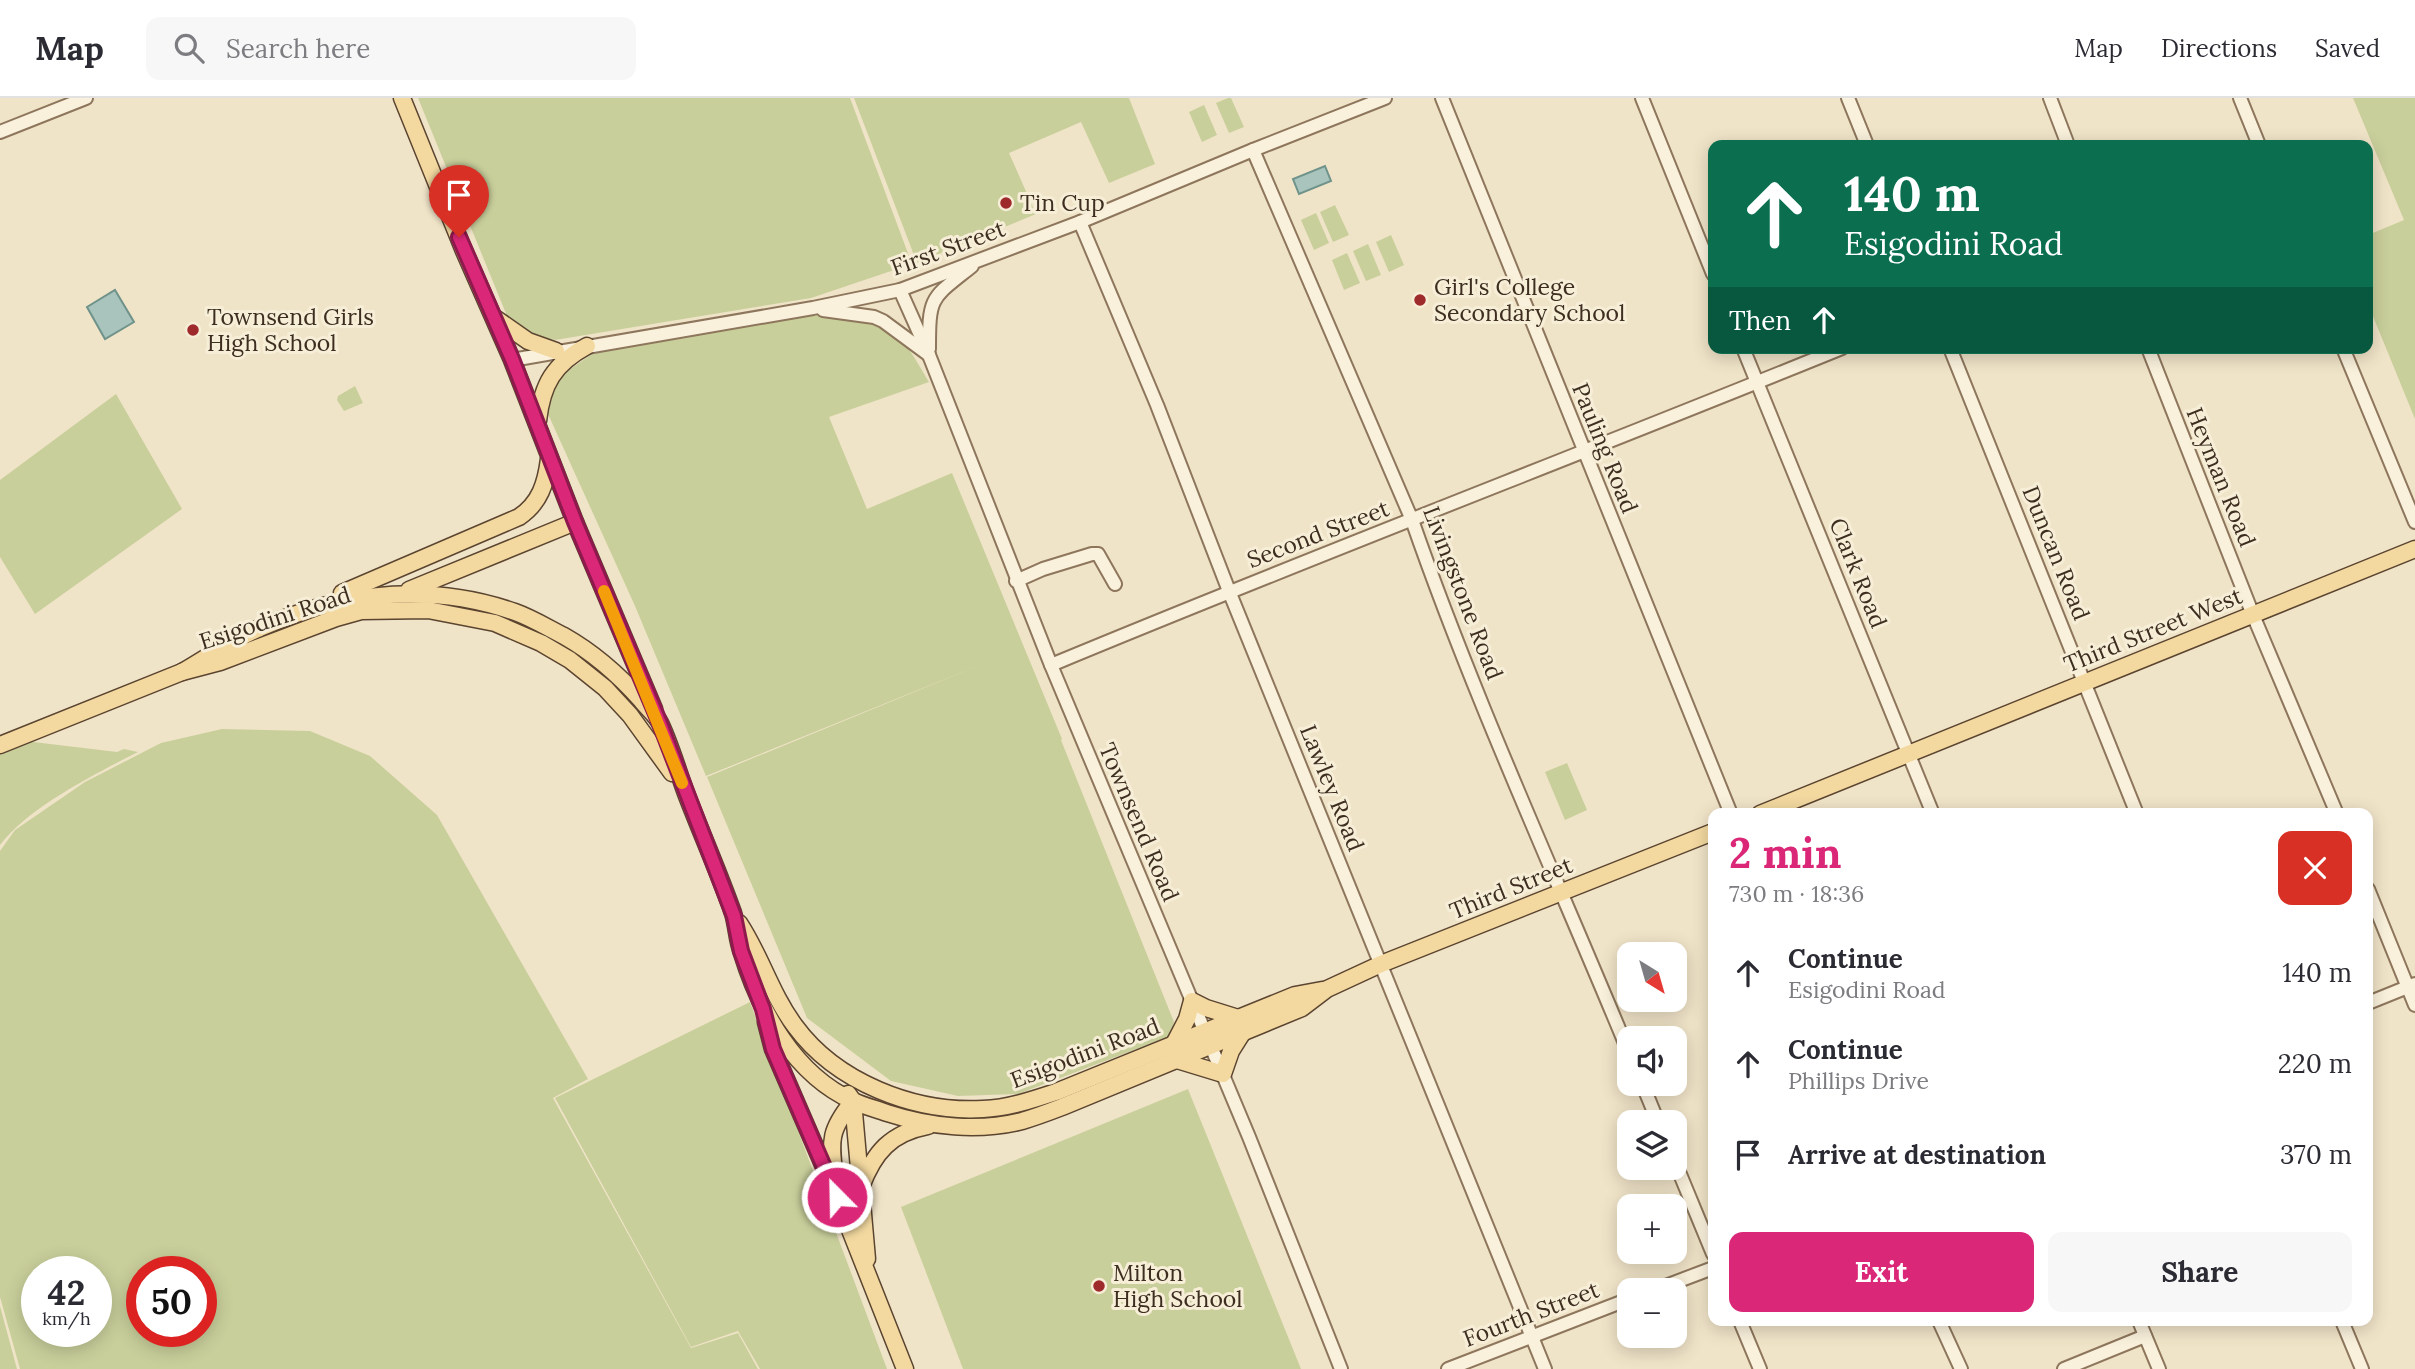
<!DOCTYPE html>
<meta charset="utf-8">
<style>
body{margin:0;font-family:Lora,serif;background:#f7f7f7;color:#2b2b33;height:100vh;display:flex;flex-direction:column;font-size:26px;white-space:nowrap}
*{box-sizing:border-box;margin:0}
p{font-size:23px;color:#7c7c81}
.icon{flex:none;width:38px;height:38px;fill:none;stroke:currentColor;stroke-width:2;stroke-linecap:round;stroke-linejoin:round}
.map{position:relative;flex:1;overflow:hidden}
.details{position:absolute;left:1708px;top:710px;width:665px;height:518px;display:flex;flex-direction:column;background:#fff;border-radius:14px;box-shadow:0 4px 18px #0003}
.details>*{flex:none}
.guide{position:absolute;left:1708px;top:42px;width:665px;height:214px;border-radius:14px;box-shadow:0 4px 18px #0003;background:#0b6e4f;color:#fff;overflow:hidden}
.needle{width:46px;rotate:143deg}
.buttons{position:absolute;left:1617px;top:844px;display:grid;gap:14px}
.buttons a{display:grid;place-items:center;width:70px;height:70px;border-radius:14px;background:#fff;box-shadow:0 4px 18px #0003;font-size:35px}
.speed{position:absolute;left:21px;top:1158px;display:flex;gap:14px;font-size:35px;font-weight:700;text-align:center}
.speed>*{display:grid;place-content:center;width:91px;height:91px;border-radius:50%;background:#fff;box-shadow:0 4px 18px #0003;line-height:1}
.speed small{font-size:18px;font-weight:400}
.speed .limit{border:10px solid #d22;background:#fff;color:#111}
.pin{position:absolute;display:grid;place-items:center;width:60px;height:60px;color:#fff;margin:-72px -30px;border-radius:50% 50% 50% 0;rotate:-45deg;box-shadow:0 0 7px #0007}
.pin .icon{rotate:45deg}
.me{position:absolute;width:77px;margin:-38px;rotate:337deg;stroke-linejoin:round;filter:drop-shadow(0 0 5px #0008)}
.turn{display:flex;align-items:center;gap:24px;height:147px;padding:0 21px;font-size:32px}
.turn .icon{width:91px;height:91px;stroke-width:2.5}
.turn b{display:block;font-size:49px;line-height:60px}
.then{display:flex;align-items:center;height:66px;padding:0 21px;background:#0003;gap:14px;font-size:26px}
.round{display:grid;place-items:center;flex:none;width:74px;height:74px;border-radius:14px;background:#f7f7f7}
.summary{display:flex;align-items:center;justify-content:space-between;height:119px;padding:0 21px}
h1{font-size:42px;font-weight:700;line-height:52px;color:#db2777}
.action{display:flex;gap:14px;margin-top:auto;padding:14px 21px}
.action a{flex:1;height:80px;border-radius:14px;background:#db2777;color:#fff;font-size:28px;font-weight:700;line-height:80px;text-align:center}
.action a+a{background:#f7f7f7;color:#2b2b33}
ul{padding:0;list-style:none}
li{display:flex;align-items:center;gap:21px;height:91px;padding:0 21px}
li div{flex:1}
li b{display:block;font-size:26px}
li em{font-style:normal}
header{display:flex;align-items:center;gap:42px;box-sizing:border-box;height:98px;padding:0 35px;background:#fff;border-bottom:2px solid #e1e1e2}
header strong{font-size:33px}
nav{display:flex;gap:38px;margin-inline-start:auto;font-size:24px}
.search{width:490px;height:63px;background:#f7f7f7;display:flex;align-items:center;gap:18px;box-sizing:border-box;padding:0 24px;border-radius:14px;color:#7c7c81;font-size:26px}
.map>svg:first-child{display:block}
.green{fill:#c9cf9b;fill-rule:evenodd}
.water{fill:#a9c4bc;stroke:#6f938a;stroke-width:2}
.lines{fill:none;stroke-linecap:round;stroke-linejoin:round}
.minor-casing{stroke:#8d765c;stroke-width:16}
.major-casing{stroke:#5b4430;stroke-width:19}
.minor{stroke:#faf1dc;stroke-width:12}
.major{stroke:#f3d9a0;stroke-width:16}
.route-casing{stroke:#8e194d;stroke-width:18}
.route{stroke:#db2777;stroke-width:12}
.slow{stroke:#f59e0b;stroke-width:12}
.poi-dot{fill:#9e2a2b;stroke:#f7eed8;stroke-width:2.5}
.labels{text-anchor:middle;stroke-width:6;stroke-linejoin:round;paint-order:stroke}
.poi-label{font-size:23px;fill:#3d2e20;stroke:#f7eed8;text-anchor:start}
.street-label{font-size:23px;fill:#3d2e20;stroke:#f7eed8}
</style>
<header>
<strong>Map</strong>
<div class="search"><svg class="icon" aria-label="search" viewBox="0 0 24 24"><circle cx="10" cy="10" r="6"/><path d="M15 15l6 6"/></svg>Search here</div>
<nav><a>Map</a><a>Directions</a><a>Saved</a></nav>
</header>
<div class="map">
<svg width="2415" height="1271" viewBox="0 0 2415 1271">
<rect width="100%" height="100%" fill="#f0e4c8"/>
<!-- green -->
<g class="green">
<path d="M 418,0 L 850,0 L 912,166 L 811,200 L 555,242 L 531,237 L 507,218 Z"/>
<path d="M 854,0 L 1129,0 L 1155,66 L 1109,85 L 1081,24 L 1009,55 L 1036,116 L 917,165 Z"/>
<path d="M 1228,0 L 1231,0 L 1244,29 L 1229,35 L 1216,5 Z"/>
<path d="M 2353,0 L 2415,0 L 2415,321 L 2368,206 L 2368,137 L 2404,122 Z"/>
<path d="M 1204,7 L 1217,37 L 1202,44 L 1189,14 Z"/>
<path d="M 1335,107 L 1349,137 L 1333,144 L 1320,114 Z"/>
<path d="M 1316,115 L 1329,145 L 1314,152 L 1301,122 Z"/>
<path d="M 1391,137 L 1404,167 L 1389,174 L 1376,144 Z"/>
<path d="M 1368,146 L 1381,177 L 1366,183 L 1353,153 Z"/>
<path d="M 1347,155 L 1360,185 L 1344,192 L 1332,162 Z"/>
<path d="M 818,216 C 838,217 861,216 880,224 C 901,232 918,266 929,284 L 829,319 L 867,411 L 952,375 L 1062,641 L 1061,642 L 1174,924 L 1171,938 L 1018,996 L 958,998 L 891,983 L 807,920 L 707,679 L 980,567 L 706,678 L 635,508 L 548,316 L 557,280 L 598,252 Z"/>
<path d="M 355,288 L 363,305 L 344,313 L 337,302 L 338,298 Z"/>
<path d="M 116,296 L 182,411 L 35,516 L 0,459 L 0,382 Z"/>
<path d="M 222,631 L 310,633 L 370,658 L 437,717 L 588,981 L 553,1000 L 691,1250 L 738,1235 L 758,1271 L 20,1271 L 0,1199 L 0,753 L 15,732 L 85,684 L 161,645 ZM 96,1174 L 96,1234 L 37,1234 L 37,1174 ZM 142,1174 L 201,1174 L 201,1234 L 142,1234 Z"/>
<path d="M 25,643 L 117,654 L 124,651 L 138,654 C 95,676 29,709 0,747 L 0,652 Z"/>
<path d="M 1567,665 L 1587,712 L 1565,722 L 1545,674 Z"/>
<path d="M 750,904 L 887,1271 L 760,1271 L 738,1233 L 691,1249 L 555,1000 Z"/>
<path d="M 1188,991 L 1301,1271 L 963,1271 L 901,1109 Z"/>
<path d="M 0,1208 L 17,1271 L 0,1271 Z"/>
</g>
<!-- water -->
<g class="water">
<path d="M 1325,68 L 1331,83 L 1299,96 L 1293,81 Z"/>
<path d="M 115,192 L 134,224 L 105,241 L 87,209 Z"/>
</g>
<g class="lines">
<!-- minor casing -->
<g class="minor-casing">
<g id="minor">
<path d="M 1442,0 L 1731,716"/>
<path d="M 1642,0 L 1713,176"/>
<path d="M 1848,0 L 1867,47"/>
<path d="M 2050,0 L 2068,47"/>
<path d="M 2240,0 L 2259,47"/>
<path d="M 0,34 L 86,0"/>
<path d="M 1253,52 L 1412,422 C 1475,603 1556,778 1629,955"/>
<path d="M 1080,124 L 1157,307 L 1229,493 L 1545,1271"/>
<path d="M 900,192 L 929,257 L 1051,567 L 1249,1039 L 1341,1271"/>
<path d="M 823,212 L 874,219 L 883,223 L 929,257"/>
<path d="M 1743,250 L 1933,716"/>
<path d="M 1950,250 L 2137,716"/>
<path d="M 2148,250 L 2253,517 L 2337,716"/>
<path d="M 2343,250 L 2415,424"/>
<path d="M 929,251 C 929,197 931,201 972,168"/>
<path d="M 512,262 L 813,210 L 900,192 L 1080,124 L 1253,52 L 1385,0"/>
<path d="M 1016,483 L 1043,471 L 1092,456 L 1098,456 L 1115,486"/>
<path d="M 1051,567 C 1313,458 1579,357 1842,250"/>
<path d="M 2368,791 L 2415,907"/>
<path d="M 2368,905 L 2415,886"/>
<path d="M 1642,985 L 1658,1024"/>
<path d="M 1675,1064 L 1713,1156"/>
<path d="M 1655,1192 L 1713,1170"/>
<path d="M 1740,1223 L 1760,1271"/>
<path d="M 1939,1223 L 1961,1271"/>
<path d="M 2139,1223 L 2159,1271"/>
<path d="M 2342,1223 L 2362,1271"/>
<path d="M 1448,1271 L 1629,1201"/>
<path d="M 2064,1271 L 2145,1238"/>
</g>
</g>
<!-- major casing -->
<g class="major-casing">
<g id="major">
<path d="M 402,0 L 464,153 L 512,262 L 575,424 L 654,611"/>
<path d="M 495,220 L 528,243 L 556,253"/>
<path d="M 538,323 C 542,286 554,266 587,248"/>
<path d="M 409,492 L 575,424"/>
<path d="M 342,495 L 519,419 C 540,405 546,385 549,361"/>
<path d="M 182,574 C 208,559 233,541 260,530 C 343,494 429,484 515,514 C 532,520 548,530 564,538 C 594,555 618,576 641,602 C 647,610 656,617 660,625 C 671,648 678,674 687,698 C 702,737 719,775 733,815 C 737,828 737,842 742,855 C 760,914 795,977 853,1003 C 864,1008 876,1011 887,1015 C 930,1029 979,1034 1022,1023 C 1036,1019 1049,1014 1062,1009 L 1302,910 L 1327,891 L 1381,866 L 1713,734"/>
<path d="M 0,647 L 182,574 L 220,564 L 336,520 L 361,513 L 428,512 L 495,525 L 541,545 L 570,562 L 605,590 L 630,617 L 672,675"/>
<path d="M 1760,716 L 2415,451"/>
<path d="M 739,825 C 761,858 771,896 795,928 C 836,984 914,1015 983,1011 C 1008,1010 1032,1002 1056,994 L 1295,897 L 1322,892"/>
<path d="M 766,924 L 773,951 L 837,1099 L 905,1271"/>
<path d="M 1174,946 L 1187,921 L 1192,903 L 1206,910 L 1238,920"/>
<path d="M 1177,962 L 1223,976 L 1231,953 L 1243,934"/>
<path d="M 848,996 L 853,1003 L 867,1161"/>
<path d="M 835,1083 C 831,1044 827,1035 853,1003"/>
<path d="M 861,1089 C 874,1054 891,1035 928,1028"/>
</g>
</g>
<!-- minor -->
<use href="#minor" class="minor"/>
<!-- major -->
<use href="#major" class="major"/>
</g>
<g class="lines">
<!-- route casing -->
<g class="route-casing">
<path id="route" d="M 459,139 L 512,261 L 575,424 L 659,623 L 734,818 L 741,853 L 763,911 L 773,951 L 837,1099"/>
</g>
<!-- route -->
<use href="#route" class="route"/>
<!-- slow -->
<path class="slow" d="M 604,493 L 682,685"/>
</g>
<!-- markers -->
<g class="poi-dot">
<circle cx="1006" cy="105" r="7"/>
<circle cx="1420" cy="202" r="7"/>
<circle cx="193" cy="232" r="7"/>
<circle cx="1099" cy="1188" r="7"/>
</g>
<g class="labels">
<!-- poi labels -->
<g class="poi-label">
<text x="1020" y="113">Tin Cup</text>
<text x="1434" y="197">Girl's College<tspan x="1434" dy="26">Secondary School</tspan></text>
<text x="207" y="227">Townsend Girls<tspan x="207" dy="26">High School</tspan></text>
<text x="1113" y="1183">Milton<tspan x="1113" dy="26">High School</tspan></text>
</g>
<!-- street labels -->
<g class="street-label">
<text transform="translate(948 150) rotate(-20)" y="8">First Street</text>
<text transform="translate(1605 350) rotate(68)" y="8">Pauling Road</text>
<text transform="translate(2221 379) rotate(68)" y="8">Heyman Road</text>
<text transform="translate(1318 436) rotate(-21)" y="8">Second Street</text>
<text transform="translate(2056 455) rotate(68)" y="8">Duncan Road</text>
<text transform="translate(1858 475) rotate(68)" y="8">Clark Road</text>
<text transform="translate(1463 495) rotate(69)" y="8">Livingstone Road</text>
<text transform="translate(275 520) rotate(-18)" y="8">Esigodini Road</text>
<text transform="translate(2153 532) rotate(-22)" y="8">Third Street West</text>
<text transform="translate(1332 690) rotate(68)" y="8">Lawley Road</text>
<text transform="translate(1139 724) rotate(67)" y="8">Townsend Road</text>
<text transform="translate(1511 790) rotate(-22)" y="8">Third Street</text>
<text transform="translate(1085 955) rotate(-21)" y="8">Esigodini Road</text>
<text transform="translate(1531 1216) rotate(-21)" y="8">Fourth Street</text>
</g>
</g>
</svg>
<div class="buttons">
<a><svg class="needle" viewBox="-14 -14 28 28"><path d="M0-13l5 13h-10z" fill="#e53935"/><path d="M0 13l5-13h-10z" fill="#7c7c81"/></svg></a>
<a><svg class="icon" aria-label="sound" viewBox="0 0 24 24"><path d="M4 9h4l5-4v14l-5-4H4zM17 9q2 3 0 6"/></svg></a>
<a><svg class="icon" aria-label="layers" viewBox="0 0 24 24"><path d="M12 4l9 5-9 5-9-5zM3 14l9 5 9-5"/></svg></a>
<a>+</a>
<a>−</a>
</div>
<div class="speed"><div>42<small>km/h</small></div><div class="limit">50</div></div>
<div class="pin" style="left:459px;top:139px;background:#d93025"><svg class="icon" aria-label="arrive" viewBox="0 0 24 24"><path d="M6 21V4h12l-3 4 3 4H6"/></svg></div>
<svg class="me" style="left:837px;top:1099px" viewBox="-20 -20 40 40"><circle r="17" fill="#db2777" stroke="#fff" stroke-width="3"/><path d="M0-11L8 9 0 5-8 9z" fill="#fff"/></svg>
<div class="guide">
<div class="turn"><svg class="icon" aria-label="ahead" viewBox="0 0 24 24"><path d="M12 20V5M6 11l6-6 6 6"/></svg><div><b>140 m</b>Esigodini Road</div></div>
<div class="then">Then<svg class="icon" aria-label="ahead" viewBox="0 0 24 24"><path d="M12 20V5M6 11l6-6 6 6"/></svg></div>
</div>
<section class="details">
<div class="summary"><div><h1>2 min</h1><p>730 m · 18:36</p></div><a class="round" style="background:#d93025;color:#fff"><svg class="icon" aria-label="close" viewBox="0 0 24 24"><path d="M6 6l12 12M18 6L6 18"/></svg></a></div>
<ul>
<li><svg class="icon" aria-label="ahead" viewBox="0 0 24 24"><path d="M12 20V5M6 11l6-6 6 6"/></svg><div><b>Continue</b><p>Esigodini Road</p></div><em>140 m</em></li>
<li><svg class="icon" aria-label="ahead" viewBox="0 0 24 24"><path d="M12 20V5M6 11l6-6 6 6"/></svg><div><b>Continue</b><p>Phillips Drive</p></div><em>220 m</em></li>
<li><svg class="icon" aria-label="arrive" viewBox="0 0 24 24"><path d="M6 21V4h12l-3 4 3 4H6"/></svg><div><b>Arrive at destination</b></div><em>370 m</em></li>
</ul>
<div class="action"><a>Exit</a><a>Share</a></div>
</section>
</div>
